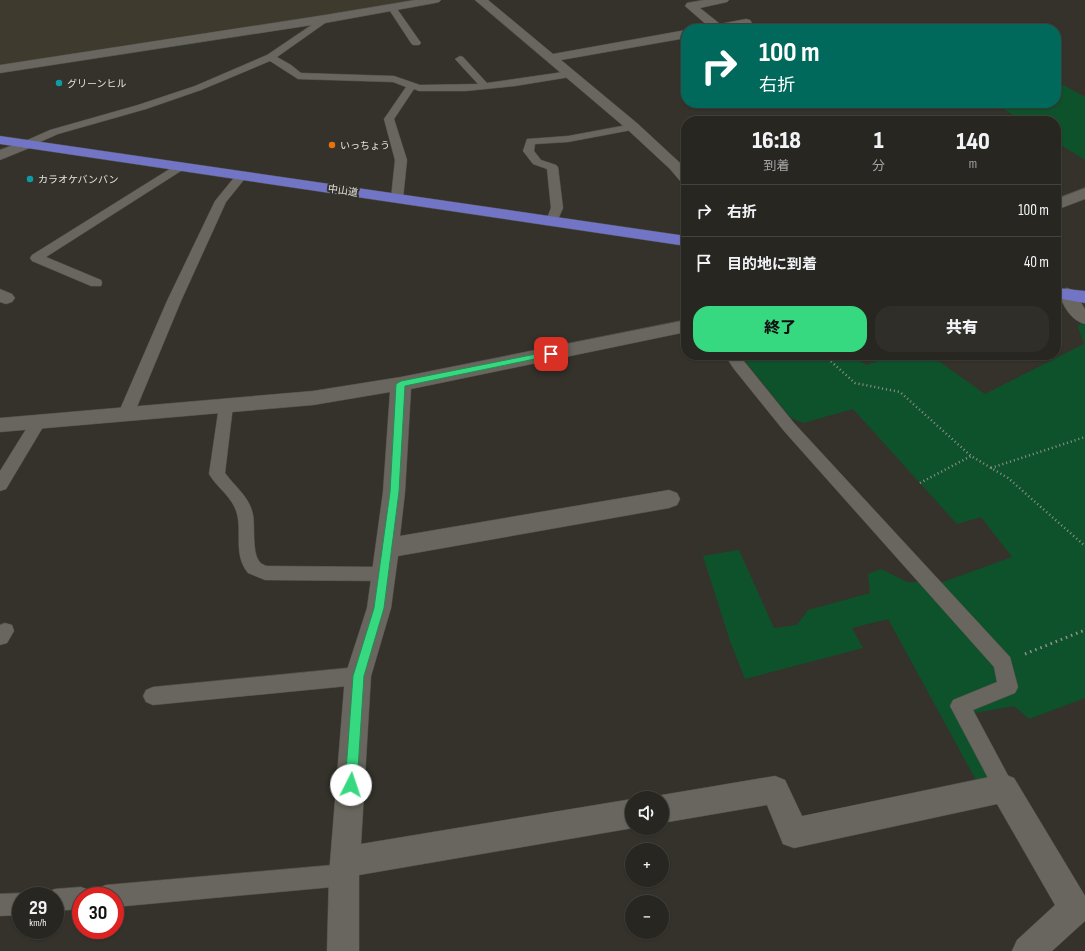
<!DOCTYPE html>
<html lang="ja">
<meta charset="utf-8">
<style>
body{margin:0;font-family:"Sofia Sans Condensed","Noto Sans JP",sans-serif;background:#2f2e29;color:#f1f3f6;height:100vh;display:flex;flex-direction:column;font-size:15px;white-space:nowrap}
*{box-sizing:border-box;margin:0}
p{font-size:13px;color:#a4a5a5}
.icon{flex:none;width:22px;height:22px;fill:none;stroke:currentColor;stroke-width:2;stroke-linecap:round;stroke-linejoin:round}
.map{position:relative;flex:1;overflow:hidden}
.details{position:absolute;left:681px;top:116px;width:380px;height:244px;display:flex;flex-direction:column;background:#272620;border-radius:16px;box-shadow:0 1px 3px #0004,0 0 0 1px #43433e}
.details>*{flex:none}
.guide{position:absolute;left:681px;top:24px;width:380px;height:84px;border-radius:16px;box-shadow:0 1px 3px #0004,0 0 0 1px #43433e;background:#00695c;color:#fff;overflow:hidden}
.buttons{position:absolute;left:625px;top:791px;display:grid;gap:8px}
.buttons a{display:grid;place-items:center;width:44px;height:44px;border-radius:50%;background:#272620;box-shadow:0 1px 3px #0004,0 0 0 1px #43433e;font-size:20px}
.speed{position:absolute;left:12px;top:887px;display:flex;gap:8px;font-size:20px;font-weight:700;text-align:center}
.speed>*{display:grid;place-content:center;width:52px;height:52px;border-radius:50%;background:#272620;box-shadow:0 1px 3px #0004,0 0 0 1px #43433e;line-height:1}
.speed small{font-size:10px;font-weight:400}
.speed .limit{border:6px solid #d22;background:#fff;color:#111}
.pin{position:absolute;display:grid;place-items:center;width:34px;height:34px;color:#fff;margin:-17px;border-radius:8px;box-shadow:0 2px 6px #0006}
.me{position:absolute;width:44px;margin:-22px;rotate:4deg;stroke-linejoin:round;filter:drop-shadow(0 0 3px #0008)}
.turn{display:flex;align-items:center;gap:14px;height:84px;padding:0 12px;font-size:18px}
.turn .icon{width:52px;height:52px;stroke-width:2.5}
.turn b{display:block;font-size:28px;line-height:34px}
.eta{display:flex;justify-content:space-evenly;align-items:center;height:68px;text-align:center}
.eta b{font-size:24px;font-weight:800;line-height:28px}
.action{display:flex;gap:8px;margin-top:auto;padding:8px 12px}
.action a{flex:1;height:46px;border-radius:16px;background:#36d880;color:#111;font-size:16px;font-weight:800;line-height:46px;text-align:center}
.action a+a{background:#2f2e29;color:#f1f3f6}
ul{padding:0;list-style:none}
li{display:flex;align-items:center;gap:12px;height:52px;padding:0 12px;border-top:1px solid #43433e}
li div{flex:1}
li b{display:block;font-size:15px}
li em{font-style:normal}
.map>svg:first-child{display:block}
.built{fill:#3e3a2d}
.green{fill:#0e522c}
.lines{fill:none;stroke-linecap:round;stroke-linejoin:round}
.service-casing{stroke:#504f48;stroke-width:1}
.minor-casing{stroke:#504f48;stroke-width:1}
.trunk-casing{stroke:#504f48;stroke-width:1}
.path-far2{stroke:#93918b;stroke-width:2;stroke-dasharray:1 2.5;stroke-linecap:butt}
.path-far1{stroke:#93918b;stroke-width:2.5;stroke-dasharray:1 3;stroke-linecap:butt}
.path{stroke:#93918b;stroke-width:3;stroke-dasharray:1.5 4;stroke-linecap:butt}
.service{fill:#68665e;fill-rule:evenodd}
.minor{fill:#68665e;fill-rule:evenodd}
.trunk{fill:#7275c6;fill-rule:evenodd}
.route{fill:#36d880;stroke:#238c53}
.culture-dot{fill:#0f9aa8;stroke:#34322b;stroke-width:1.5}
.food-dot{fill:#e8710a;stroke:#34322b;stroke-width:1.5}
.labels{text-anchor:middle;stroke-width:4;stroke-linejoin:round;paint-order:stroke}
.far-poi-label{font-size:10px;fill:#e5e4df;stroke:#34322b;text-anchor:start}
.far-street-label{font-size:10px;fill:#e5e4df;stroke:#34322b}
</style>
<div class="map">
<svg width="1085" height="951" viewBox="0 0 1085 951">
<rect width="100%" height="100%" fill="#34322b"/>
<!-- built -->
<path class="built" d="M 0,0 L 413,0 L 306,19 L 0,65 Z"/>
<!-- green -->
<g class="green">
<path d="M 1056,81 L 1085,97 L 1085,160 L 1056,142 L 1056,121 L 1023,121 L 994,103 L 1056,103 Z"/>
<path d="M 1081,322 L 1085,325 L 1085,698 L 1029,719 L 1014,706 L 974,713 L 1004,773 L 977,782 L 888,619 L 852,628 L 863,648 L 745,679 L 730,641 L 703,556 L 739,550 L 774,628 L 797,625 L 808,610 L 870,593 L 868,574 L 881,569 L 907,582 L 940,583 L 1012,557 L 981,517 L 957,524 L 853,409 L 803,423 L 791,418 L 740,355 L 848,355 L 867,365 L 893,355 L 930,355 L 985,394 L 1084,344 L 1078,327 Z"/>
</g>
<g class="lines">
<!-- service casing -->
<g class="service-casing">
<g id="service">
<path d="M 392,5 L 395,6 L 421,43 L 419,45 L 413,45 L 411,43 L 388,8 Z"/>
<path d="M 325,16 L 329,19 L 328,21 L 277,57 L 291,65 L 301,73 L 394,76 L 420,85 L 478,84 L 455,59 L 460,56 L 463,57 L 487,83 L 570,71 L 575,74 L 570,77 L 515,86 L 466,91 L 419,91 L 414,89 L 394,119 L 407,160 L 403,198 L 401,200 L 393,200 L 391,198 L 395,160 L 384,119 L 406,87 L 393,82 L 298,79 L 270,61 L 201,90 L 146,109 L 58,134 L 31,146 L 23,146 L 22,144 L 23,142 L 50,130 L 138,105 L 195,86 L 267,55 Z"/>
<path d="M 633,124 L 638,127 L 637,129 L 568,142 L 535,144 L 534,151 L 541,160 L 556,165 L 558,167 L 563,208 L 556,224 L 548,224 L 546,221 L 551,208 L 547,169 L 533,164 L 523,151 L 527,139 L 568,136 Z"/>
<path d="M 180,164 L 186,167 L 184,169 L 46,257 L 101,280 L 102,283 L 101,286 L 91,286 L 32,261 L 30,258 L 32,255 L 176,165 Z"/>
<path d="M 241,173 L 245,174 L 247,176 L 226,202 L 181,301 L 134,414 L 131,418 L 126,419 L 121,418 L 118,414 L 167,301 L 215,201 L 237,174 Z"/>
<path d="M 725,355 L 739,355 L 794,423 L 1010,657 L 1018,687 L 1015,693 L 973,710 L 1011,781 L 1014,788 L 1011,795 L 1004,798 L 997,795 L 950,706 L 953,700 L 997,682 L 994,667 L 784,431 L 734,369 Z"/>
<path d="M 226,401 L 231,402 L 233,406 L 225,473 C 235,487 250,497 253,515 C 255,526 252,552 259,561 C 261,564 264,565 267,566 L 384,567 L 390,569 L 393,574 L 390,579 L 384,581 L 265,580 L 248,573 C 231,552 245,527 234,506 C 228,494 216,486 209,474 L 219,406 L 221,402 Z"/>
<path d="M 38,417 L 43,418 L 46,422 L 6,489 L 0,491 L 0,471 L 33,418 Z"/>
<path d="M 5,623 L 12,625 L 14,631 L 7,643 L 0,645 L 0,625 Z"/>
<path d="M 358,667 L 365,670 L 368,676 L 365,682 L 358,685 L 153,705 L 146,702 L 143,696 L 146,690 L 153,687 Z"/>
<path d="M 344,864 L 352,867 L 355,875 L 352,883 L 344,886 L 115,907 L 115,896 L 95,896 L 98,888 L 106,885 Z"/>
<path d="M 81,887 L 89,890 L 92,896 L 81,896 L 81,909 L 55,911 L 55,896 L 45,896 L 47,892 L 55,889 Z"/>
<path d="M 21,893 L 29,896 L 21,896 L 21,915 L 0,916 L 0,894 Z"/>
</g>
</g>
<!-- minor casing -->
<g class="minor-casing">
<g id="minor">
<path d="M 415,0 L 441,0 L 439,2 L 435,3 L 325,23 L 0,73 L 0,65 L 325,15 Z"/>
<path d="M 475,0 L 488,0 L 553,54 L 686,30 L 686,38 L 561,60 L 638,124 L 680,163 L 686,169 L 686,184 L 681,182 L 670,169 L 628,130 Z"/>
<path d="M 704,0 L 729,0 L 727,2 L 700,8 L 720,24 L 746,19 L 750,20 L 752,23 L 750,26 L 733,29 L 706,29 L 708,26 L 685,6 L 687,3 Z"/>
<path d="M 27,140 L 32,141 L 34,144 L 32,147 L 0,160 L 0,150 Z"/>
<path d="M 1085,188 L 1085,199 L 1056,210 L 1056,199 Z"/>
<path d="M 1067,288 L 1073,290 L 1085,309 L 1085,324 C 1070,320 1065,307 1058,294 L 1061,290 Z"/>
<path d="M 0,289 L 12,294 L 15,298 L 12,302 L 6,304 L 0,302 Z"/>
<path d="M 686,320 L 686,332 L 411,389 L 405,492 L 400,536 L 669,490 L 677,493 L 680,499 L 677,505 L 669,508 L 398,556 L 391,608 L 371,676 L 361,844 L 632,799 L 632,828 L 633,828 L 359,875 L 359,951 L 327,951 L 329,875 L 345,676 L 367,608 L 383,492 L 390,392 L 313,405 L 0,432 L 0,418 L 313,391 L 401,377 Z"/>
<path d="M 1004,774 L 1014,778 L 1085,896 L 1085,921 L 1052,951 L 1012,951 L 1017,940 L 1055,905 L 997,804 L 794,848 L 783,844 L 767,805 L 662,823 L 662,798 L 654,798 L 662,795 L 775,776 L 785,780 L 802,816 Z"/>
</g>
</g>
<!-- trunk casing -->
<g class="trunk-casing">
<g id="trunk">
<path d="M 0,136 L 686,236 L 686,246 L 0,144 Z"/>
<path d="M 1056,288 L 1085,291 L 1085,303 L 1056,298 Z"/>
</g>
</g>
<!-- path-far2 -->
<path class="path-far2" d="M 823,355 L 826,357"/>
<!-- path-far1 -->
<g class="path-far1">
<path d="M 825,356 L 855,383 L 900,392 L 971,456 L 1008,478 L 1085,546"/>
<path d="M 991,468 L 1085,437"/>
<path d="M 920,483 L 971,456"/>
</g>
<!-- path -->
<path class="path" d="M 1025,654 L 1085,630"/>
<!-- service -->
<use href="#service" class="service"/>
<!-- minor -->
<use href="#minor" class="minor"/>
<!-- trunk -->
<use href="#trunk" class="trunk"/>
</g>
<!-- route -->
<path class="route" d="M 551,351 L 555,354 L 554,355 L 405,386 L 399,492 L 384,608 L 364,676 L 357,785 L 355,789 L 351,790 L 347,789 L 345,785 L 353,676 L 374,608 L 390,492 L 396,384 L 401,381 Z"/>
<!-- markers -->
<g class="culture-dot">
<circle cx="59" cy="83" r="4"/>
<circle cx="30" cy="179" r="4"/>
</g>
<circle class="food-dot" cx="332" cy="145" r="4"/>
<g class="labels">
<!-- far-poi labels -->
<g class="far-poi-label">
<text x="67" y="87">グリーンヒル</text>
<text x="340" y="149">いっちょう</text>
<text x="38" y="183">カラオケバンバン</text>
</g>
<!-- far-street labels -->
<g class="far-street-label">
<text transform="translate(343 190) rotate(8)" y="4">中山道</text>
</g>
</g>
</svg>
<div class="buttons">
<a><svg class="icon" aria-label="sound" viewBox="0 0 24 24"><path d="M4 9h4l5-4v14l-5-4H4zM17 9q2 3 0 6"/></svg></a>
<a>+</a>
<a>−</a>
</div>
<div class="speed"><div>29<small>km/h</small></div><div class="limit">30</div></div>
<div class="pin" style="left:551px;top:354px;background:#d93025"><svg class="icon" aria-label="arrive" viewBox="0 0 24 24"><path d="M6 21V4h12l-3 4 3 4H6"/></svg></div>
<svg class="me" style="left:351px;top:785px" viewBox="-20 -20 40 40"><circle r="19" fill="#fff"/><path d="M0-13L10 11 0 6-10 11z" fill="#36d880"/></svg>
<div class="guide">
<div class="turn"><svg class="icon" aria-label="right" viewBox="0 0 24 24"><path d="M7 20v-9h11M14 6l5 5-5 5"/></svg><div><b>100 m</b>右折</div></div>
</div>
<section class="details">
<div class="eta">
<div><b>16:18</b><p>到着</p></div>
<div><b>1</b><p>分</p></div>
<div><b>140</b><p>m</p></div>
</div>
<ul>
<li><svg class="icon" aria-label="right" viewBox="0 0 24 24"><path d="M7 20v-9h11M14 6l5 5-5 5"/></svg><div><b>右折</b></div><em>100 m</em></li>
<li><svg class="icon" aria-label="arrive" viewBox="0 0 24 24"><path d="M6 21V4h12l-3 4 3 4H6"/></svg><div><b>目的地に到着</b></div><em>40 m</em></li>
</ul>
<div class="action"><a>終了</a><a>共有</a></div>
</section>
</div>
